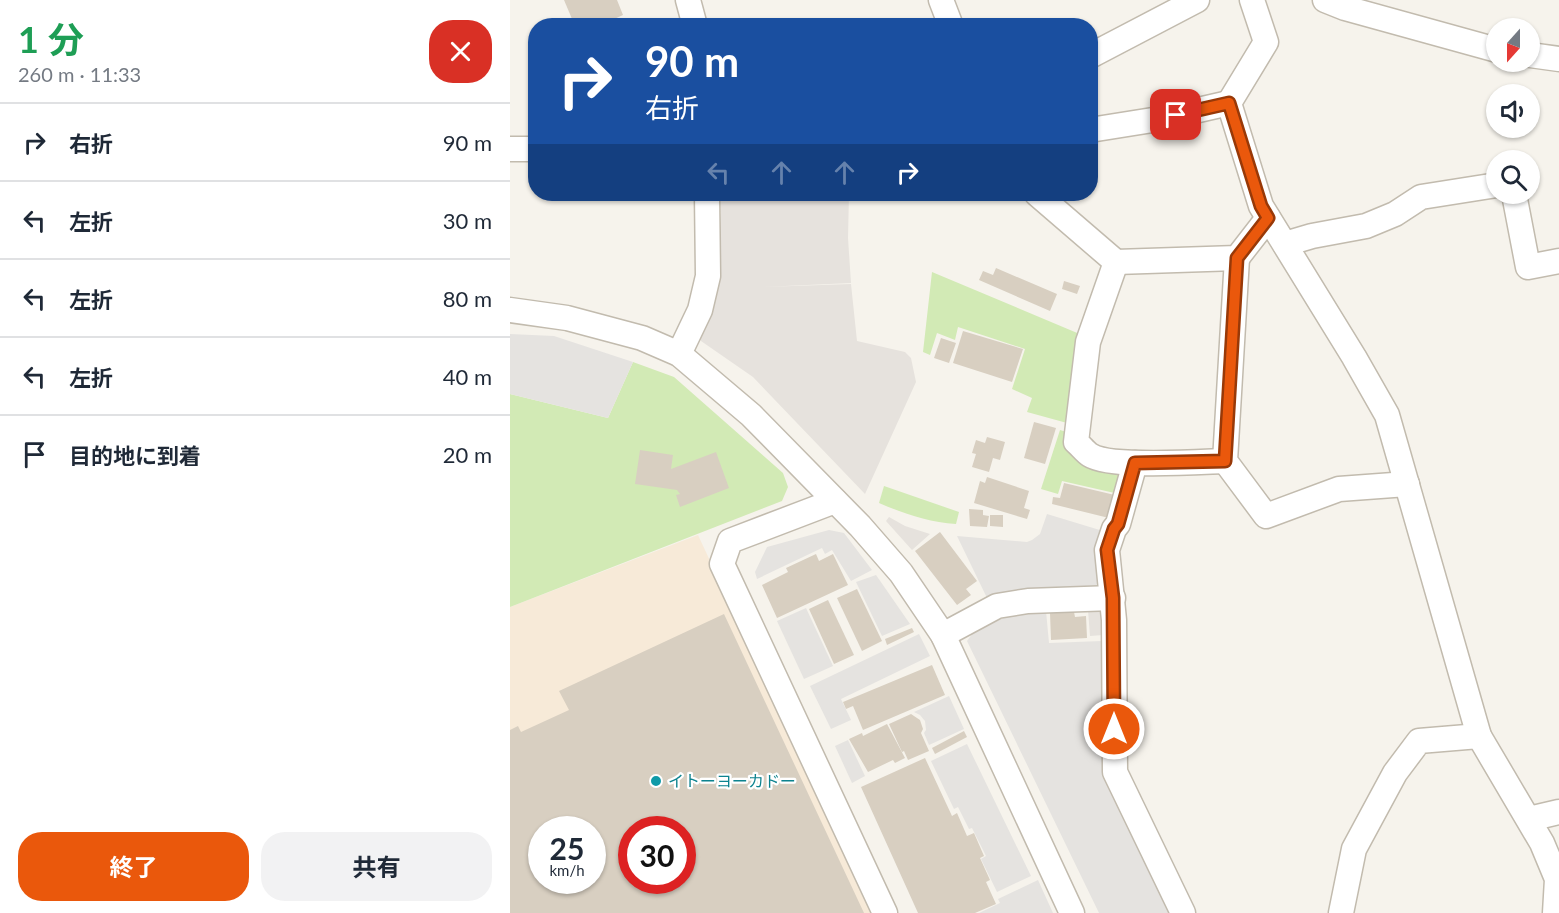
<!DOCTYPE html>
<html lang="ja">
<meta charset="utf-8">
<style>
body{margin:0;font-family:Lato,"Noto Sans JP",sans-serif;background:#f2f2f3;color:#1f2937;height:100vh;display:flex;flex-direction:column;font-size:22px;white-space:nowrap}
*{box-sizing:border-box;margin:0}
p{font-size:20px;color:#747a83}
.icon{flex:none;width:33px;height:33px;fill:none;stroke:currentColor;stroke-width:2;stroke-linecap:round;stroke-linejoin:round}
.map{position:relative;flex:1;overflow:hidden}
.sheet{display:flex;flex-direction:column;background:#fff;width:510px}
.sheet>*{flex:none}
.banner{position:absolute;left:18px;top:18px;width:570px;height:183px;border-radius:24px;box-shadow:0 2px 4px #0004;background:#1a4fa0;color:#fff;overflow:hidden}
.needle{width:39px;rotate:201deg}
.buttons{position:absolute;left:976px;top:18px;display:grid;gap:12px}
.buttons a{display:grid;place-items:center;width:54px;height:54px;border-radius:50%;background:#fff;box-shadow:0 2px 4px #0004;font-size:30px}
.speed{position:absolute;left:18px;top:816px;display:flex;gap:12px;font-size:30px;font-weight:700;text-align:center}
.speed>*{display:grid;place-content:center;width:78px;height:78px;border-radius:50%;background:#fff;box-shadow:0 2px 4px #0004;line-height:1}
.speed small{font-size:15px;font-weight:400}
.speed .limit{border:9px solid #d22;background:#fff;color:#111}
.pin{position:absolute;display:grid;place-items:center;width:51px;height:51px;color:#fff;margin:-26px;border-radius:12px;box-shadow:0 3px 9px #0006}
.me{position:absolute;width:66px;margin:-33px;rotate:0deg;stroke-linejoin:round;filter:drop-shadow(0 0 4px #0008)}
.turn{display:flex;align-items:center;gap:21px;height:126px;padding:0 18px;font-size:27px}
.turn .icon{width:78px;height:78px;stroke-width:2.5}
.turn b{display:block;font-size:42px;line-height:51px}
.lanes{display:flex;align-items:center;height:57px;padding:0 18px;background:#0003;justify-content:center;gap:30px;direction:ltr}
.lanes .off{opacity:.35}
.round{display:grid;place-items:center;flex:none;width:63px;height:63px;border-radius:24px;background:#f2f2f3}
.headline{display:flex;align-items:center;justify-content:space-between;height:102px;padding:0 18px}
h1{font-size:36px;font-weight:700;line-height:45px;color:#1e9e55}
.action{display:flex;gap:12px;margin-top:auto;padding:12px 18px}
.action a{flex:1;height:69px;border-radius:24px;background:#ea580c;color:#fff;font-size:24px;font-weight:700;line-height:69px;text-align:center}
.action a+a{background:#f2f2f3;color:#1f2937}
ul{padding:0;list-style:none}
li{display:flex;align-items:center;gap:18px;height:78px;padding:0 18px;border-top:2px solid #e0e1e3}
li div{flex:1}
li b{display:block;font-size:22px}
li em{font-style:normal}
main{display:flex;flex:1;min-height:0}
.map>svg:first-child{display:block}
.commercial{fill:#f7ead8;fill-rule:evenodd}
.industrial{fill:#e6e2dd}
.green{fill:#d2eab5}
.parking{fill:#e5e3e0}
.building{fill:#d8cfc1;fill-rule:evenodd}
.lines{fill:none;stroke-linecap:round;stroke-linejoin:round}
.minor-casing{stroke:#c2bbae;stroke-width:27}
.minor{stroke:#fff;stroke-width:24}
.route-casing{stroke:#983908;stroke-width:15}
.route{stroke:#ea580c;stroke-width:10}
.culture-dot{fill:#0f9aa8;stroke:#fff;stroke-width:2}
.labels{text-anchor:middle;stroke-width:4.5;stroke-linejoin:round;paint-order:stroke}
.culture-label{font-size:16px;fill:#0d838f;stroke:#fff;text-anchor:start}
</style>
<main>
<section class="sheet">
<div class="headline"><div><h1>1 分</h1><p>260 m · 11:33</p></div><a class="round" style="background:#d93025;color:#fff"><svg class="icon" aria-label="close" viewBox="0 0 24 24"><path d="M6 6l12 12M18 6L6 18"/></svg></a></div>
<ul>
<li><svg class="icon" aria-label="right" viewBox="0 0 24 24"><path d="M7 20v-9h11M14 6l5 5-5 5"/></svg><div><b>右折</b></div><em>90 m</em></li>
<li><svg class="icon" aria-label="left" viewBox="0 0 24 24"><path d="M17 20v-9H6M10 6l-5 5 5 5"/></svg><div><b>左折</b></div><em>30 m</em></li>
<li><svg class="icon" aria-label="left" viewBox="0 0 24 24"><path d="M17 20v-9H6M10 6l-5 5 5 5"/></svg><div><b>左折</b></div><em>80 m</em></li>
<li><svg class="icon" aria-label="left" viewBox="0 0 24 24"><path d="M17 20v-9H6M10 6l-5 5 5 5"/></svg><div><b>左折</b></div><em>40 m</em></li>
<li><svg class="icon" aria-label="arrive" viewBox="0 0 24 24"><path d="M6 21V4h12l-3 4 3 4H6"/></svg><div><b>目的地に到着</b></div><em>20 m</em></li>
</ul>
<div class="action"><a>終了</a><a>共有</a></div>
</section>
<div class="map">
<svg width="1049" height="913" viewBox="0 0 1049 913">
<rect width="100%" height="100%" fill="#f6f3ec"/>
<!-- commercial -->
<path class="commercial" d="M 188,535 L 364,913 L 0,913 L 0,607 ZM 32,830 L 82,830 L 82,880 L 32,880 ZM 122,830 L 172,830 L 172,880 L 122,880 Z"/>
<!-- industrial -->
<g class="industrial">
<path d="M 210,194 L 339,194 L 338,238 L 341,283 L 253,287 L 341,284 L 347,341 L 395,352 L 401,358 L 406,382 L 355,494 L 243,377 L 191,341 L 189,332 L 207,288 L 211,213 Z"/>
<path d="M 379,517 L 395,526 L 420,534 L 402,550 L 376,521 Z"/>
<path d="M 591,609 L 593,635 L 580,636 L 578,610 Z"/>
</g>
<!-- green -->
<g class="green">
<path d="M 422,272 L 572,335 L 557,423 L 517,412 L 522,398 L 502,389 L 515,349 L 448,327 L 445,340 L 427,333 L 420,355 L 413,352 Z"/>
<path d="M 123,362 L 164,377 L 273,473 L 278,487 L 272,501 L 0,607 L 0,394 L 98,418 Z"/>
<path d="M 550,430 L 560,433 L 614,470 L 609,494 L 552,481 L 548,494 L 531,489 Z"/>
<path d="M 374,486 L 449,512 L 446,524 C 418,522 395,514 369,503 Z"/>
</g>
<!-- parking -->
<g class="parking">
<path d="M 0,334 L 44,336 L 123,362 L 98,418 L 0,394 Z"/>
<path d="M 537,514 L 593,531 L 590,583 L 582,587 L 478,600 L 447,536 L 517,542 L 522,540 L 530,534 Z"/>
<path d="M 319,530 L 334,533 L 362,570 L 341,581 L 322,550 L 315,554 L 312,548 L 247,579 L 245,572 L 257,547 Z"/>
<path d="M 366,575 L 400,624 L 372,636 L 346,582 Z"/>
<path d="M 296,608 L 323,666 L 294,679 L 267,621 Z"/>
<path d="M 536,611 L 539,643 L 592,641 L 597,772 L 667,913 L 589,913 L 457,641 L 465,630 L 501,615 Z"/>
<path d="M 409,634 L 420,656 L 331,699 L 341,720 L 321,729 L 300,686 Z"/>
<path d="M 439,696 L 454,729 L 419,745 L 414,733 L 416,730 L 415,721 L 410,715 L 404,712 Z"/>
<path d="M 338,740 L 355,776 L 342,783 L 325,746 Z"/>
<path d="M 457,744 L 521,876 L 487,892 L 471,859 L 476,856 L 462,828 L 459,829 L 448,807 L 444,809 L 421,761 Z"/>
<path d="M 528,880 L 543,913 L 469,913 L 490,903 L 488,899 Z"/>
</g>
<!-- building -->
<g class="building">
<path d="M 54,0 L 107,0 L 113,15 L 89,26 L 65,26 Z"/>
<path d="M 486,268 L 547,294 L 540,311 L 469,280 L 473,271 L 483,275 Z"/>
<path d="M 554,281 L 570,286 L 567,294 L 552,289 Z"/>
<path d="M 453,331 L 513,349 L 502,382 L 443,363 Z"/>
<path d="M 431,338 L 446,343 L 439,363 L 424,358 Z"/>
<path d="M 524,422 L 546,428 L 535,464 L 514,458 Z"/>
<path d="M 477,437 L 495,442 L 490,460 L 483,458 L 479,472 L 462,467 L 466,454 L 462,453 L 466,440 L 475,443 Z"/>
<path d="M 130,450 L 163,455 L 161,469 L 206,452 L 219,488 L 170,507 L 166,495 L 170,494 L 167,490 L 125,484 Z"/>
<path d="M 477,477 L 519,491 L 514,508 L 520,510 L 517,519 L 464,503 L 470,481 L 475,483 Z"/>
<path d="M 554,483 L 609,496 L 603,519 L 542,504 L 543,497 L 550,498 Z"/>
<path d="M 459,509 L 473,510 L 473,515 L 479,516 L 477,527 L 460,526 Z"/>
<path d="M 480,515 L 493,515 L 493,527 L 480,526 Z"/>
<path d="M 430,532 L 467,581 L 456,589 L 461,595 L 447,605 L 405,551 Z"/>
<path d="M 306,554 L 309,561 L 323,554 L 338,585 L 267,618 L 252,585 L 278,572 L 276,568 Z"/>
<path d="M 347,589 L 372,641 L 352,651 L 327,598 Z"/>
<path d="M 318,600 L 344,655 L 324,664 L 299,609 Z"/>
<path d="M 564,612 L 565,617 L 576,616 L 577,638 L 541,640 L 540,613 Z"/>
<path d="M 214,614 L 354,913 L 0,913 L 0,730 L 8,726 L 11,732 L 59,710 L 49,691 ZM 32,830 L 82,830 L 82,880 L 32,880 ZM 122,830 L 172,830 L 172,880 L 122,880 Z"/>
<path d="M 402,628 L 404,632 L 377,645 L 375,639 Z"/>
<path d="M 422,665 L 435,695 L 353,730 L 343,706 L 336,709 L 333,702 Z"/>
<path d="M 401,714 L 410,720 L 413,729 L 411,733 L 419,751 L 398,760 L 394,751 L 392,752 L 379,724 Z"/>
<path d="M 377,724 L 395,758 L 385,763 L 383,760 L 358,772 L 339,739 L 352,733 L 353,736 Z"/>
<path d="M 454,731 L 457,737 L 425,754 L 422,748 Z"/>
<path d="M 415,758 L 442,816 L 447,813 L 457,836 L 464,833 L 474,856 L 470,858 L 480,880 L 476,882 L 486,904 L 465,913 L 408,913 L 351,787 Z"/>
</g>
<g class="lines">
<!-- minor casing -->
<g class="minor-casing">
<g id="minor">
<path d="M 178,0 L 185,26"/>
<path d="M 431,0 L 441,26"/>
<path d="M 742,0 L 756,42 L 719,103 L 751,206 L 844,357 L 877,415 L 969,736 L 1032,843 L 1047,879 L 1045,913"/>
<path d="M 815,0 L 835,8 L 987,50"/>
<path d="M 1020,55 L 1049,59"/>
<path d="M 580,56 L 687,0"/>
<path d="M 580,130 L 649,119 L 719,103"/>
<path d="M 0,149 L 26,149"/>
<path d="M 527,194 L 606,262 L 578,342 L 566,442 C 571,446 575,452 580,455 C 600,468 687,462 715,461"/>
<path d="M 1004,194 L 1018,267 L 1049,261"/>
<path d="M 775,244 L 802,236 L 856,226 L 885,214 L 911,197 L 987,185"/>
<path d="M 727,258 L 715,461 L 756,516 L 829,489 L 897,484"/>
<path d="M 606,262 L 727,258 L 758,218"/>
<path d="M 0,310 L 57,318 L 132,338 L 169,354 L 241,415 L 350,526 L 391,573 L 433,635 L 562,913"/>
<path d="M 169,354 L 190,310 L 198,276 L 197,194"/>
<path d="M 625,463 L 608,524 L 604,529 L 597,550 L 604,620 L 605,772 L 673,913"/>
<path d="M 325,501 L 220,541 L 212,564 L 375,913"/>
<path d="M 433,635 L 487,606 L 518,601 L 603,598"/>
<path d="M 1019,819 L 1049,812"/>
<path d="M 831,913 L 844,849 L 885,773 L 909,741 L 969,736"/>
</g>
</g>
<!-- minor -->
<use href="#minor" class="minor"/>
</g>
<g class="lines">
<!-- route casing -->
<g class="route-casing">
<path id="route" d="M 604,729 L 603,598 L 597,550 L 604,529 L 608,524 L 625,463 L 715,461 L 727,258 L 758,218 L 751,206 L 719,103 L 666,115"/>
</g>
<!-- route -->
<use href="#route" class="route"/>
</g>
<!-- markers -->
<circle class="culture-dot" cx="146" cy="781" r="6"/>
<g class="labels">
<!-- culture labels -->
<g class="culture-label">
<text x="158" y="787">イトーヨーカドー</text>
</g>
</g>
</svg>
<div class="buttons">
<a><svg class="needle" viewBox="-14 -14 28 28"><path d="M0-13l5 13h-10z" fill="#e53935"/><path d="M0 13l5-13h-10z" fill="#747a83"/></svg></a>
<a><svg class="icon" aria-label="sound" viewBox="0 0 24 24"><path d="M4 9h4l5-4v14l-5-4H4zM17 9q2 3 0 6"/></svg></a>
<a><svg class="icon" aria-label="search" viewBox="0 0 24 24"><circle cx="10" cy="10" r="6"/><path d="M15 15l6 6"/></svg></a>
</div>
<div class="speed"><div>25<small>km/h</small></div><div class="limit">30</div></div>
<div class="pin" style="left:666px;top:115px;background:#d93025"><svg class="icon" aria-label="arrive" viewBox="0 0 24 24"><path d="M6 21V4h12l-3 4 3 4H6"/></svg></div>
<svg class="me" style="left:604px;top:729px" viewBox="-20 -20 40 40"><circle r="17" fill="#ea580c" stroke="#fff" stroke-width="3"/><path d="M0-11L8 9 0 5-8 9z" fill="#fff"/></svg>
<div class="banner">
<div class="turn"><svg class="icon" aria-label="right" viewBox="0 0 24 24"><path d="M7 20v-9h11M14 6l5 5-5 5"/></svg><div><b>90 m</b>右折</div></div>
<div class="lanes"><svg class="icon off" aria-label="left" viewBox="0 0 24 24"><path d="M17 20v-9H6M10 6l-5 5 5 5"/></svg><svg class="icon off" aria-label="ahead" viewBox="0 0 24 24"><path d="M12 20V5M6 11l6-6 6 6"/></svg><svg class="icon off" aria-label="ahead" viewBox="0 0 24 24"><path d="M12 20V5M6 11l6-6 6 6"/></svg><svg class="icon" aria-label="right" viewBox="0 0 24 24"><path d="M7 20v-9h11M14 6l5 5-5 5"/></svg></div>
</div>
</div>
</main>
